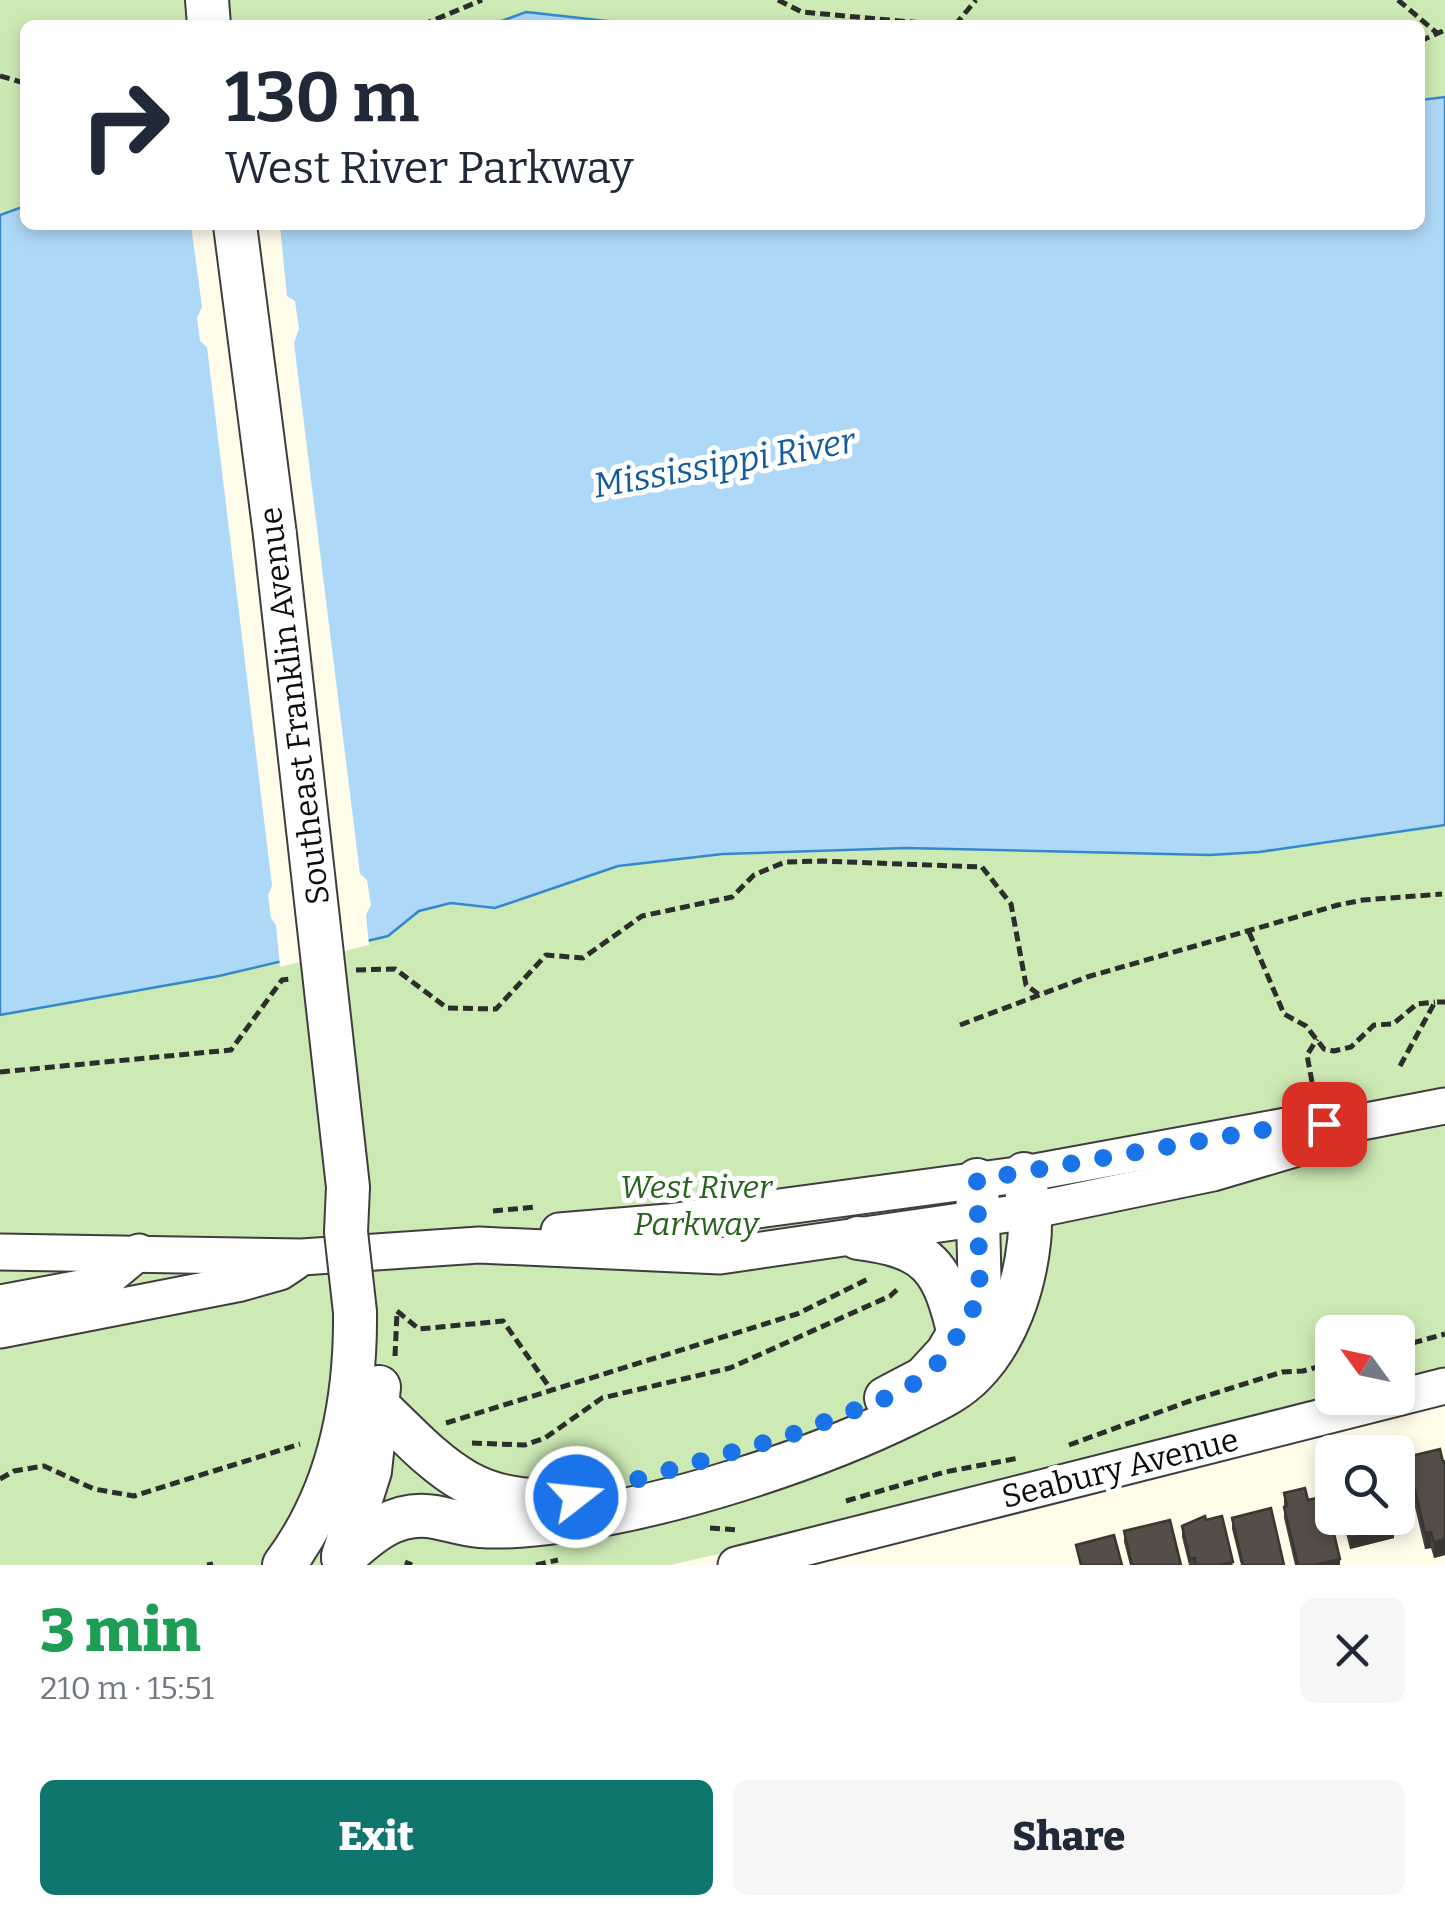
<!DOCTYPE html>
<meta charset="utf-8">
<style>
body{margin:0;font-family:Bitter,serif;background:#f6f6f7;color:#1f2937;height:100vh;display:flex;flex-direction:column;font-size:38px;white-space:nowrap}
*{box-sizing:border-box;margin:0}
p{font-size:32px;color:#747a83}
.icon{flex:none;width:55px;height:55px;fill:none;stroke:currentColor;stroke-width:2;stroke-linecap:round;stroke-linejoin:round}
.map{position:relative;height:1565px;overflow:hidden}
.panel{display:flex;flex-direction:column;background:#fff;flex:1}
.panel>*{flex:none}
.guide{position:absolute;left:20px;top:20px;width:1405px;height:210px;border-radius:15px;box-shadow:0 5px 15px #0003;background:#fff;color:#1f2937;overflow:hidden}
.needle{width:65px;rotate:303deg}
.tools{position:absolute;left:1315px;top:1315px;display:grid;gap:20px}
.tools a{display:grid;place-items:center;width:100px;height:100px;border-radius:15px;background:#fff;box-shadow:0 5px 15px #0003;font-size:50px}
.pin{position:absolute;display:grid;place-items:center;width:85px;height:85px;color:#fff;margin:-42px;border-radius:20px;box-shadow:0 5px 15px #0006}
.me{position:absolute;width:110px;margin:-55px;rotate:74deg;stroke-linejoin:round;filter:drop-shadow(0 0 8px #0008)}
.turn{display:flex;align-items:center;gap:35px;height:210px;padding:0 40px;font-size:45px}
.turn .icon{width:130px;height:130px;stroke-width:2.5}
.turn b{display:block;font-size:70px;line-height:85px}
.round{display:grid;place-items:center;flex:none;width:105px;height:105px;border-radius:15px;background:#f6f6f7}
.overview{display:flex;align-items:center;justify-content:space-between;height:170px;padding:0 40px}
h1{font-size:60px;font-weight:800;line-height:75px;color:#1e9e55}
.action{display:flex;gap:20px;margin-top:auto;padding:20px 40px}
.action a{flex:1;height:115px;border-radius:15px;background:#0f766e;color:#fff;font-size:40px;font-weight:800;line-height:115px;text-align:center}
.action a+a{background:#f6f6f7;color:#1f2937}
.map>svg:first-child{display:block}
.green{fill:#cde9b4}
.water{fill:#aed8f7;stroke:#3489ce;stroke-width:2.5}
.pier{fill:#fffcea}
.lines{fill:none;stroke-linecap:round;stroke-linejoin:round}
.minor-casing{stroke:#3e3e3e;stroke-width:39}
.tertiary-casing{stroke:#3e3e3e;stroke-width:46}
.path{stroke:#2d2d2d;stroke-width:5;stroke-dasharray:10 5;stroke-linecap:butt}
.minor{stroke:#fff;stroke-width:35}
.tertiary{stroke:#fff;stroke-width:42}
.tertiary-bridge-casing{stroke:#3e3e3e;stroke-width:46;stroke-linecap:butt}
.tertiary-bridge{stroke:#fff;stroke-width:42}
.wall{fill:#48423e}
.shaded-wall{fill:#3b3632}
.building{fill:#544d48;stroke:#3b3632;stroke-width:2.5}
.route{stroke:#1a73e8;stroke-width:18;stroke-dasharray:0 32.4}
.labels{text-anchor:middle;stroke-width:10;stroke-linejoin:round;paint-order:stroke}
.street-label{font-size:32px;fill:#0b0b0b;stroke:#fff}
.park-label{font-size:32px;font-style:italic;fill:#27631c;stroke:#fff}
.water-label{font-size:35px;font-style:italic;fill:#145b9e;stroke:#fff}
</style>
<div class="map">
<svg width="1445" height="1565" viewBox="0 0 1445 1565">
<rect width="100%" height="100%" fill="#fffcea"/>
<!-- green -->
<g class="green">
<path d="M 0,0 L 1445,0 L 1445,120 L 1420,123 L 1420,25 L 643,25 L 526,12 L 491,25 L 25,25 L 25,206 L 0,215 Z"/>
<path d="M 1445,825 L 1445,1371 L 1398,1387 L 1398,1332 L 1332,1332 L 1332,1398 L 799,1536 L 670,1565 L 0,1565 L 0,1015 L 218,976 L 388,936 L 419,911 L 451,903 L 495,908 L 618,866 L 723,854 L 906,848 L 1210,855 L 1259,852 Z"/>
</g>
<!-- water -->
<g class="water">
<path d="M 526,12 L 643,25 L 491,25 Z"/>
<path d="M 1445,97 L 1445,825 L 1259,852 L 1210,855 L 906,848 L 723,854 L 618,866 L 495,908 L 451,903 L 419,911 L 388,936 L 219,976 L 0,1015 L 0,215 L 25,206 L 25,225 L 1420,225 L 1420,100 Z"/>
</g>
<!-- pier -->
<path class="pier" d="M 191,225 L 280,225 L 287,296 L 295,301 L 299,329 L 294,343 L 360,874 L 367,880 L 371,905 L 366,915 L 369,945 L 280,967 L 276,925 L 271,918 L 268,895 L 272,886 L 207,347 L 200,341 L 197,318 L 202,307 Z"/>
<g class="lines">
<!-- minor casing -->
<g class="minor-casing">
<g id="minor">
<path d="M 559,1231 L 668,1222 L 1024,1174 L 1297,1124 L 1351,1124 L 1445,1106"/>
<path d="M 0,1252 L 302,1257 L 479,1245 L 720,1256 L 1029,1211 L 1213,1173 L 1301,1147 L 1351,1124"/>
<path d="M 0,1303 L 86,1287 L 109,1277 L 139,1252"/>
<path d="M 0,1330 L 241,1283 L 280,1272 L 295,1262"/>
<path d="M 736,1565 L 1445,1386"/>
</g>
</g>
<!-- tertiary casing -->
<g class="tertiary-casing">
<g id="tertiary">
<path d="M 207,0 L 209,25"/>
<path d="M 235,225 L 275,535"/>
<path d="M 858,1238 C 929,1247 943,1266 959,1335"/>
<path d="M 886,1398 L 924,1378 L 947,1353 L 980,1297 L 977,1180"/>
<path d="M 378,1406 C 436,1462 472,1508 561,1499"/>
<path d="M 343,1556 L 370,1471 L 379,1387"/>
<path d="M 343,1558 C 370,1533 396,1510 435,1517 C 450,1520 465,1525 480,1526 C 507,1528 536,1525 563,1521 C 672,1506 812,1461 910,1413 C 934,1401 956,1392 974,1373 C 1007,1339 1024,1288 1029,1242 C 1032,1219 1027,1196 1024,1174"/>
<path d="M 284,1565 C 338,1493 356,1401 355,1312"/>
</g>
</g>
<!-- path -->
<g class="path">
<path d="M 778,0 L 802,12 L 944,25"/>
<path d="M 1398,0 L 1437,33"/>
<path d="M 422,25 L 482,0"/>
<path d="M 955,25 L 976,0"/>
<path d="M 1420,41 L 1445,30"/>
<path d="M 0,76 L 25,83"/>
<path d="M 1249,932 L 1284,1014 L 1306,1026 L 1324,1049 L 1334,1051 L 1351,1047 L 1374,1025 L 1393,1024 L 1417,1004 L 1435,1002"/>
<path d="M 356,970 L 395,969 L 447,1008 L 496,1009 L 546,955 L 583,958 L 642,916 L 732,897 L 754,875 L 785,862 L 822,861 L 982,867 L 1011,904 L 1026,985 L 1042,997"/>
<path d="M 960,1025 L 1087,977 L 1338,905 L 1363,900 L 1442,894"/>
<path d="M 1400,1066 L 1435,1002 L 1445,1002"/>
<path d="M 0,1072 L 231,1050 L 282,980 L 291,979"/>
<path d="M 1312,1082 L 1307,1055 L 1317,1039"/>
<path d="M 493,1211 L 536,1207"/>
<path d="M 397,1311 L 419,1329 L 503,1321 L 552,1391"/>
<path d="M 1398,1347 L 1445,1334"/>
<path d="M 395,1356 L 397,1312"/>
<path d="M 446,1423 L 797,1314 L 870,1278"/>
<path d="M 472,1443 L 525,1445 L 545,1438 L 602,1398 L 730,1368 L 890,1296 L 900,1287"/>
<path d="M 1069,1445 L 1187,1402 L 1282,1372 L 1303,1371 L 1332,1363"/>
<path d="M 0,1479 L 14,1471 L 44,1466 L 94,1489 L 134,1496 L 300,1444"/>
<path d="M 846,1501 L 945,1472 L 1019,1458"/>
<path d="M 710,1528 L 739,1530"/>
<path d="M 405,1562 L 412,1565"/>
<path d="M 207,1565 L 213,1564"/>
<path d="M 536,1565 L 558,1560"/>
</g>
<!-- minor -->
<use href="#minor" class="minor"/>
<!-- tertiary -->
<use href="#tertiary" class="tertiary"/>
<!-- tertiary-bridge casing -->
<g class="tertiary-bridge-casing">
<path id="tertiary-bridge" d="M 275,535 L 348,1187 L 346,1232 L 355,1312"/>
</g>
<!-- tertiary-bridge -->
<use href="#tertiary-bridge" class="tertiary-bridge"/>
</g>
<!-- wall -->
<g class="wall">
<path d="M 1407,1457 L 1445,1461 L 1445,1555 L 1434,1558 L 1431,1548 L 1425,1549 L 1407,1474 Z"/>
<path d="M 1284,1493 L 1308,1500 L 1340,1565 L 1295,1565 L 1284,1518 Z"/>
<path d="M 1232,1518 L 1284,1565 L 1241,1565 L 1232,1529 Z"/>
<path d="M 1342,1518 L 1391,1518 L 1394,1538 L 1350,1549 Z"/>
<path d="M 1206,1520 L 1233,1565 L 1189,1565 L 1182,1537 L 1182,1526 Z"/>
<path d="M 1124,1531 L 1181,1565 L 1130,1565 L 1124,1542 Z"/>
</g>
<!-- shaded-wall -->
<g class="shaded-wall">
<path d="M 1394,1527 L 1394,1538 L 1350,1549 L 1350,1538 Z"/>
<path d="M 1431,1532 L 1431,1548 L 1425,1549 L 1425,1533 Z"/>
<path d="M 1445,1539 L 1445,1555 L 1434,1558 L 1434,1542 Z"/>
<path d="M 1340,1559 L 1340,1565 L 1314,1565 Z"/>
</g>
<!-- building -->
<g class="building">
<path d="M 1440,1449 L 1443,1462 L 1445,1461 L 1445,1539 L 1434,1542 L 1431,1532 L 1425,1533 L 1407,1457 Z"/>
<path d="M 1305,1488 L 1308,1500 L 1325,1496 L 1340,1559 L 1314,1565 L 1298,1565 L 1284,1507 L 1287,1506 L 1284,1493 Z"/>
<path d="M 1271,1508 L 1284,1565 L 1243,1565 L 1232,1518 Z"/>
<path d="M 1205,1516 L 1206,1520 L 1222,1516 L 1233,1562 L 1220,1565 L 1196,1565 L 1195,1558 L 1190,1559 L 1182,1526 Z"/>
<path d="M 1345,1518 L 1391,1518 L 1394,1527 L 1350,1538 Z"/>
<path d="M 1170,1520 L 1181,1565 L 1132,1565 L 1124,1531 Z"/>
<path d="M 1114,1535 L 1122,1565 L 1081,1565 L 1076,1545 Z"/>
</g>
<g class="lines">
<!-- route -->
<path class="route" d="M 576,1497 L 788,1436 L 891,1396 L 924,1378 L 947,1353 L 980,1297 L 977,1180 L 1297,1124 L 1324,1124"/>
</g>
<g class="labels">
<!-- street labels -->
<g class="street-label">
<text transform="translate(294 706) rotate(-97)" y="11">Southeast Franklin Avenue</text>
<text transform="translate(1120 1468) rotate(-14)" y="11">Seabury Avenue</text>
</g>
<!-- park labels -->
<g class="park-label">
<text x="696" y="1198">West River<tspan x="696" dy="37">Parkway</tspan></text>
</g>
<!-- water labels -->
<g class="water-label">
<text transform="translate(724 463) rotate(-10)" y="12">Mississippi River</text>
</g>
</g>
</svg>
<div class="tools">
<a><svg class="needle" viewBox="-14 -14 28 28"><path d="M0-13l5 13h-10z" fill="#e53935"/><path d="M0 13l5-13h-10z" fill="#747a83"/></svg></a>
<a><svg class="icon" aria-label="search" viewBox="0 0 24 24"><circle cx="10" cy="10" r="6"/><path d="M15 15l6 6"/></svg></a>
</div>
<div class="pin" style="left:1324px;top:1124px;background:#d93025"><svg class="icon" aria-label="arrive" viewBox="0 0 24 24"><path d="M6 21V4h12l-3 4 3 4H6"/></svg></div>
<svg class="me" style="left:576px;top:1497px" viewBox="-20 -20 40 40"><circle r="17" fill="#1a73e8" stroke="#fff" stroke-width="3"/><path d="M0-11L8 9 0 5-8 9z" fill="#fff"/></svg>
<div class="guide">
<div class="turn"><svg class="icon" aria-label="right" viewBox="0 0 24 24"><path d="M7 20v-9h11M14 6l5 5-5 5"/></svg><div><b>130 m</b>West River Parkway</div></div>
</div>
</div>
<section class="panel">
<div class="overview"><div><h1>3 min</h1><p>210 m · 15:51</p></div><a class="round"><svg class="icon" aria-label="close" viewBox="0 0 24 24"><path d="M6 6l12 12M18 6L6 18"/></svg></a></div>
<div class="action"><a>Exit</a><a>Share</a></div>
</section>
